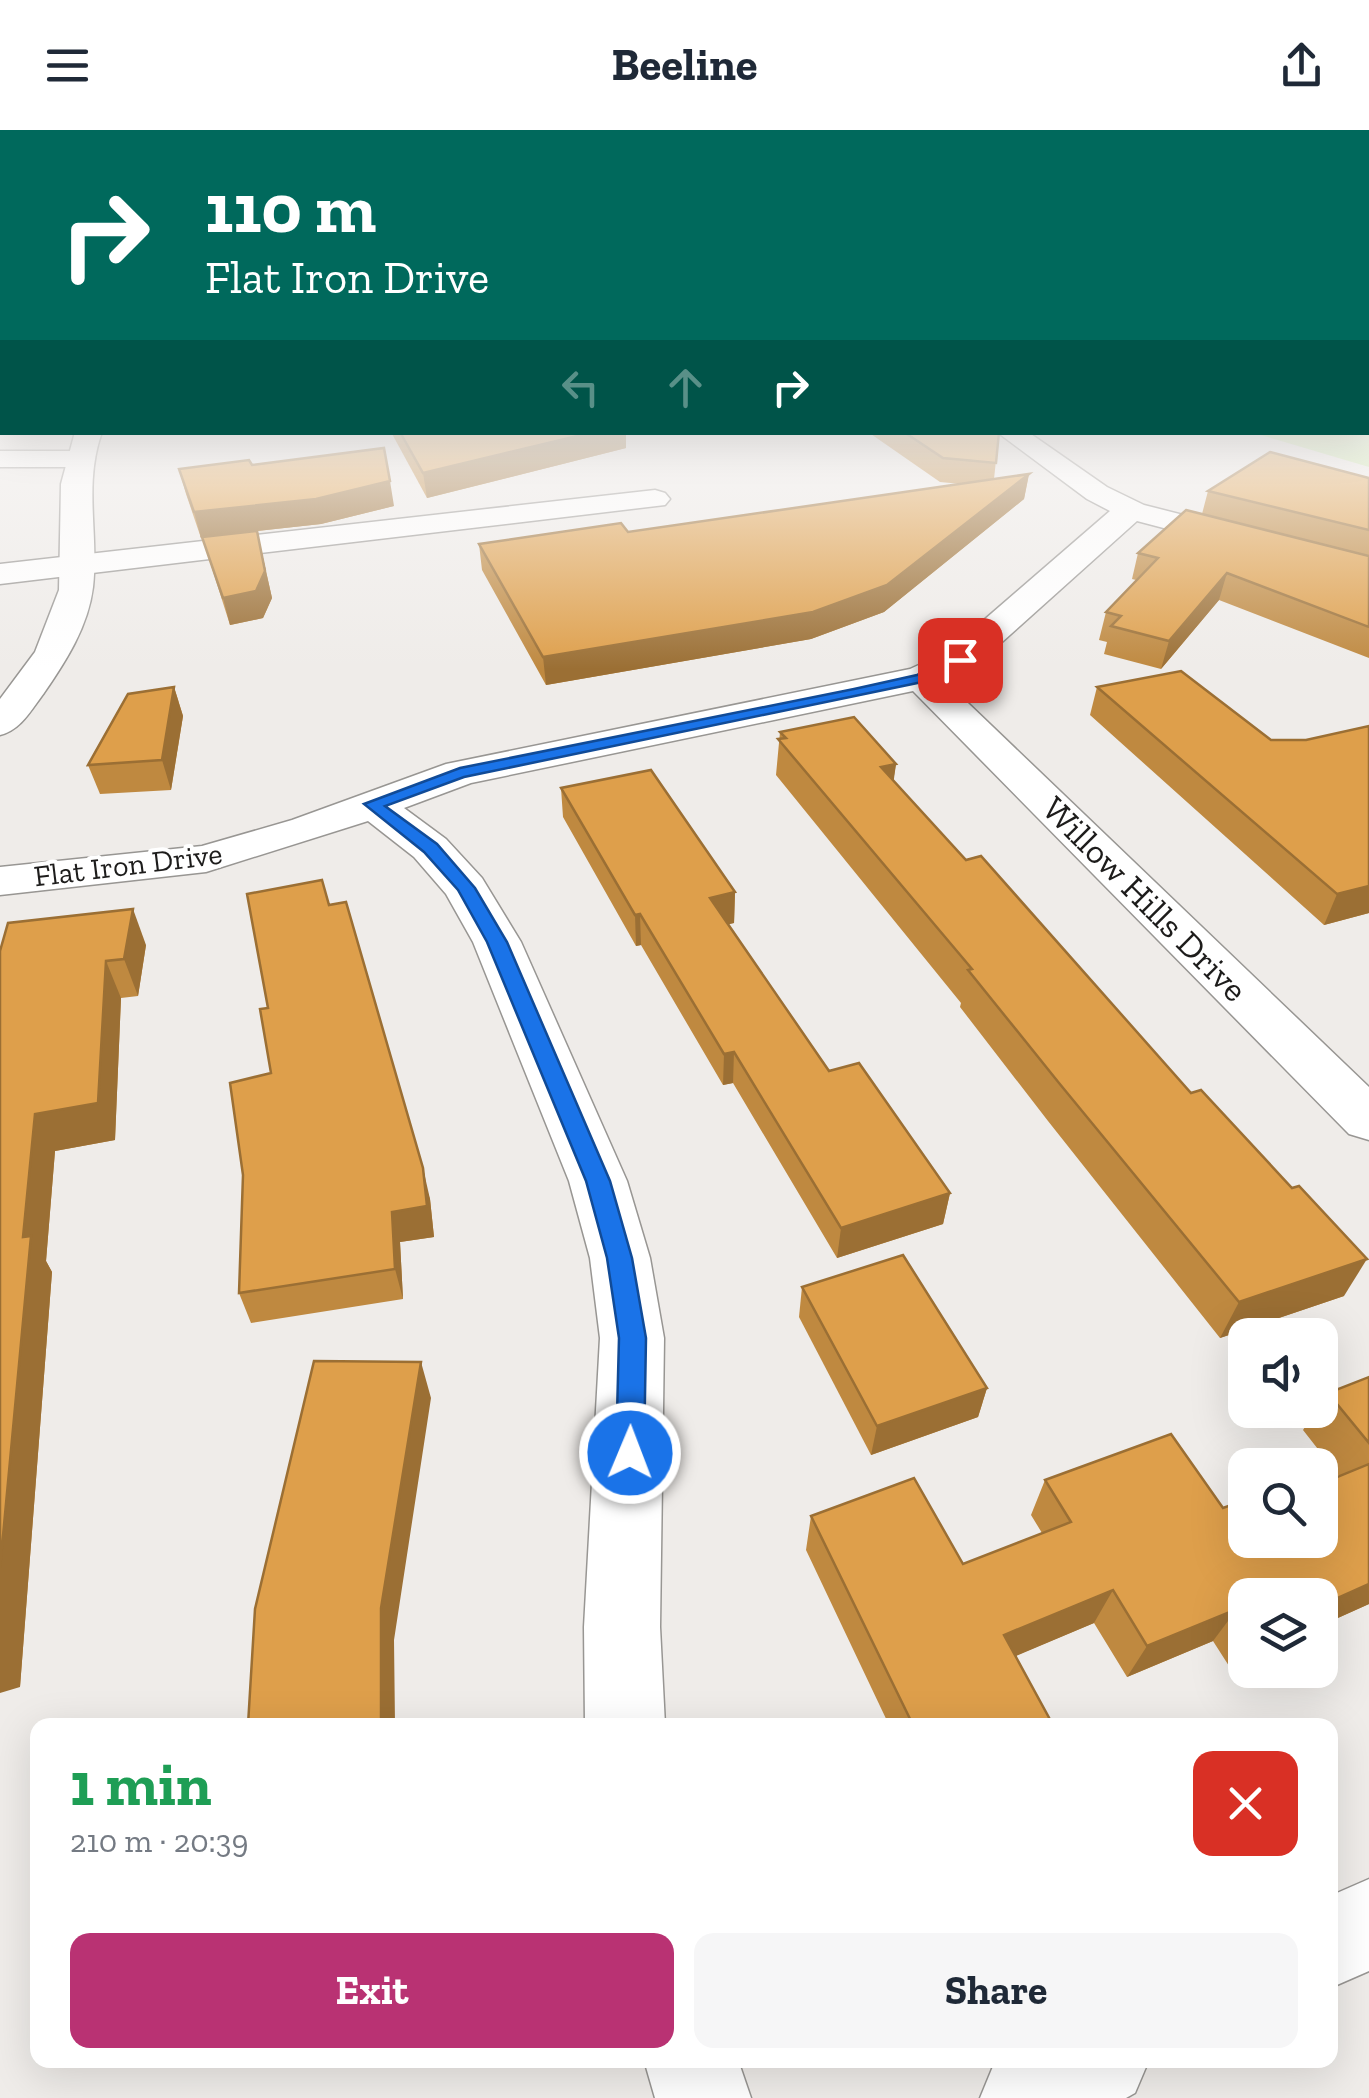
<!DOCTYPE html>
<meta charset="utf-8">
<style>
body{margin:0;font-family:"Zilla Slab",serif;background:#f6f6f7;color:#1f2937;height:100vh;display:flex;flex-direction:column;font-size:38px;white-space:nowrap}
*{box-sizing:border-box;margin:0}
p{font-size:32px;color:#747a83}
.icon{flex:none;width:55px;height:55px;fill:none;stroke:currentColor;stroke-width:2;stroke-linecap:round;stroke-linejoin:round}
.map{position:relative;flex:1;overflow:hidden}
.sheet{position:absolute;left:30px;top:1588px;width:1308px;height:350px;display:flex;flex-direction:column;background:#fff;border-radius:20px;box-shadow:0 10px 40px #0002}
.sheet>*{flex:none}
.top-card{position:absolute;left:0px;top:0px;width:1370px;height:305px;box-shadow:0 10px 40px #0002;background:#00695c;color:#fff;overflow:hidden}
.controls{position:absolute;left:1228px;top:1188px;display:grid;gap:20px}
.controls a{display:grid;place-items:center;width:110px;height:110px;border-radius:20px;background:#fff;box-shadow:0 10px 40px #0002;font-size:50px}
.pin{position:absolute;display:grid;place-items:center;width:85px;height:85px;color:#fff;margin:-42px;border-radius:20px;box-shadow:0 5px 15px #0006}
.me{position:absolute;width:110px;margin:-55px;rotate:1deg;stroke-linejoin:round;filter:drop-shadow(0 0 8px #0008)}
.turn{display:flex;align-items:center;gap:35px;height:210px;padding:0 40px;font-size:45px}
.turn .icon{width:130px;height:130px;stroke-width:2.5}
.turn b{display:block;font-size:70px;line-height:85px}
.lanes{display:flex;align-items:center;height:95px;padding:0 40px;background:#0003;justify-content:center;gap:50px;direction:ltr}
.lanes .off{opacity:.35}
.round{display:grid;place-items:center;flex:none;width:105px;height:105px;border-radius:20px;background:#f6f6f7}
.summary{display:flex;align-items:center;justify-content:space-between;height:170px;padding:0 40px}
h1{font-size:60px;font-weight:800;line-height:75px;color:#1e9e55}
.primary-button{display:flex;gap:20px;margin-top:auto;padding:20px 40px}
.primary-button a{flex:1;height:115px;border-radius:20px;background:#b93273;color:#fff;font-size:40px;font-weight:800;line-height:115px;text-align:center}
.primary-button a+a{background:#f6f6f7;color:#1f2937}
header{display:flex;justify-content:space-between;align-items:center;height:130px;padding:0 40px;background:#fff;font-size:45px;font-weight:800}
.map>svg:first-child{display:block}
.green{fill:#c9e8a6}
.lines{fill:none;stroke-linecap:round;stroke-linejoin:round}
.minor-casing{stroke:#989693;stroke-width:3}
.tertiary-casing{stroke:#989693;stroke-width:3}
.minor{fill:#fff;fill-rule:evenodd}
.tertiary{fill:#fff;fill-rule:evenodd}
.wall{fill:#bf8940}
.shaded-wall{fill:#9b6f34}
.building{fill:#de9f4b;stroke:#9b6f34;stroke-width:2.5}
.route{fill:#1a73e8;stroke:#114b97;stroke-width:2.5}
.labels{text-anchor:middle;stroke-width:8;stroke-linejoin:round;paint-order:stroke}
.far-street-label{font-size:30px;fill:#1d1c1b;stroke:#fff}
.street-label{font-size:35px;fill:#1d1c1b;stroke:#fff}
</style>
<header><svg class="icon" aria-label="menu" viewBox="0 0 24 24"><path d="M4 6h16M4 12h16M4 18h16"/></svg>Beeline<svg class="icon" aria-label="share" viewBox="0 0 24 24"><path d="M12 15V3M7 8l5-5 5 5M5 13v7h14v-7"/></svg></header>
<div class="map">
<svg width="1369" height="1968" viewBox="0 0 1369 1968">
<rect width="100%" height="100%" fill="#efece9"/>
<!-- green -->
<path class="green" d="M 1369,264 L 1369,337 L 1254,303 L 1368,302 Z"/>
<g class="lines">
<!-- minor casing -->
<g class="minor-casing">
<g id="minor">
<path d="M 997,302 L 1028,302 L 1107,357 L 1144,375 L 1369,432 L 1369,452 L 1137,391 L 973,538 L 945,551 L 1369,957 L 1369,1010 L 1349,1004 L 913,561 L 471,653 L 404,678 L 446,709 L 482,748 L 521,812 L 627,1051 L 650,1128 L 664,1208 L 660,1497 L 665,1595 L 585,1595 L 584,1497 L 600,1208 L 590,1128 L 569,1051 L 473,812 L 446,764 L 414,727 L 368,691 L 206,742 L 0,765 L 0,737 L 202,716 L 292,690 L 446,634 L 910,539 L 947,522 L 1110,381 L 1087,369 Z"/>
<path d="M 0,321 L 77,321 L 91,329 L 77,337 L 0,337 Z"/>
<path d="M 655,360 L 665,363 L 670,369 L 665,375 L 0,454 L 0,434 Z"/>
<path d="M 1369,1749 L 1369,1841 L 1330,1858 L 1330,1766 Z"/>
<path d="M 644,1930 L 738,1930 L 751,1968 L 655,1968 Z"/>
<path d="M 1002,1930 L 1149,1930 L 1135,1963 L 1126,1968 L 980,1968 L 994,1934 Z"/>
</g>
</g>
<!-- tertiary casing -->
<g class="tertiary-casing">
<path id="tertiary" d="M 75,302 L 102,302 C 83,355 99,404 93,457 C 88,497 66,531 44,563 C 31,580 21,600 0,605 L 0,569 L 35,522 L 59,460 L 61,354 Z"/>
</g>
<!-- minor -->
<use href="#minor" class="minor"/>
<!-- tertiary -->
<use href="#tertiary" class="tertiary"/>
</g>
<!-- wall -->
<g class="wall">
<path d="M 391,302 L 626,302 L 626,318 L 427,368 Z"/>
<path d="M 868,302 L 999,302 L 994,349 L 1029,344 L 1024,369 L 884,482 L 811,509 L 546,555 L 482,440 L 479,414 L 628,402 L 961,354 L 940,352 Z"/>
<path d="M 252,335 L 394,376 L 321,394 L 257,401 L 272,468 L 263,488 L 230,495 L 202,407 L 201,408 L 186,364 L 179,339 Z"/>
<path d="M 1369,348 L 1369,528 L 1219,470 L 1161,539 L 1104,524 L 1107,512 L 1099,510 L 1106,482 L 1136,450 L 1132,449 L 1138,423 L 1202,384 L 1208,361 Z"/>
<path d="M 174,557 L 183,586 L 171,660 L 100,664 L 88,635 Z"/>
<path d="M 1097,557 L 1271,610 L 1306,610 L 1369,596 L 1369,783 L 1324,795 L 1090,585 Z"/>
<path d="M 780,602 L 896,634 L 893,651 L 1344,1166 L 1220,1208 L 1048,991 L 960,877 L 961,873 L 776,645 Z"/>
<path d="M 561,658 L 735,762 L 734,793 L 728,794 L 829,941 L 950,1063 L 943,1094 L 837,1128 L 733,953 L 723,955 L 641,815 L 636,816 L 563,687 Z"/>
<path d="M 329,775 L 430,1069 L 434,1107 L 400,1112 L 403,1169 L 251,1193 L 239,1163 L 271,943 L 268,878 Z"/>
<path d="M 146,815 L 138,866 L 121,868 L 115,1010 L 55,1021 L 46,1131 L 52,1142 L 20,1557 L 0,821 Z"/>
<path d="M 802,1157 L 987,1258 L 978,1287 L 871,1325 L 799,1187 Z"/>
<path d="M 1369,1247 L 1369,1474 L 1320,1496 L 1320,1465 L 1245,1465 L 1245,1529 L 1229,1536 L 1213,1511 L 1127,1547 L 1094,1493 L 1015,1526 L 1053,1595 L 889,1595 L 806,1420 L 811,1386 L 963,1434 L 1042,1403 L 1031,1385 L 1045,1350 L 1245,1410 L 1339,1346 L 1303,1300 L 1316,1280 L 1320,1280 L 1320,1274 L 1328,1263 Z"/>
</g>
<!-- shaded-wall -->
<g class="shaded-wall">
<path d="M 594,302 L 626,302 L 626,318 L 427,368 L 423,343 Z"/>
<path d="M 1029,344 L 1024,369 L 884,482 L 811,509 L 546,555 L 543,527 Z"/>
<path d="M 390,351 L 394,376 L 321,394 L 257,401 L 272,468 L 263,488 L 230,495 L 223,468 L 257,401 L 201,408 L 194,382 Z"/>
<path d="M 1227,443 L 1219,470 L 1161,539 L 1169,511 Z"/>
<path d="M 174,557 L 183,586 L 171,660 L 162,630 Z"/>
<path d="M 896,634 L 891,670 L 881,637 Z"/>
<path d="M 1369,756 L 1369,783 L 1324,795 L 1337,764 Z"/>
<path d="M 735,762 L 734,793 L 709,799 L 710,768 Z"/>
<path d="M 133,779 L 146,815 L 138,866 L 124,829 Z"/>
<path d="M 640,784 L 641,815 L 636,816 L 635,785 Z"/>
<path d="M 106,831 L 121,868 L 115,1010 L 55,1021 L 46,1131 L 52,1142 L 20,1557 L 0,1563 L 0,1438 L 23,1107 L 35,984 Z"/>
<path d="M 734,922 L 733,953 L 723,955 L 724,924 Z"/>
<path d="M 423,1038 L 430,1069 L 434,1107 L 400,1112 L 403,1169 L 395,1139 L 392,1082 Z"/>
<path d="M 950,1063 L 943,1094 L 837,1128 L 841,1098 Z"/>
<path d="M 1367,1129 L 1344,1166 L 1220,1208 L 1239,1172 Z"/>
<path d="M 421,1232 L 431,1268 L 394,1510 L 395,1595 L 381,1595 L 381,1478 Z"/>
<path d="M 987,1258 L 978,1287 L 871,1325 L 877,1296 Z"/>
<path d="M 1369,1454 L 1369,1474 L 1320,1496 L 1320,1476 Z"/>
<path d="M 1113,1460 L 1094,1493 L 990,1537 L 1004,1505 Z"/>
<path d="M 1237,1479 L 1213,1511 L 1127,1547 L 1147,1516 Z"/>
<path d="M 1245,1516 L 1245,1529 L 1229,1536 Z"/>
</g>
<!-- building -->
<g class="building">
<path d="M 400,302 L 594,302 L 423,343 Z"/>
<path d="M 904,302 L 999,302 L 996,333 L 943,328 Z"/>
<path d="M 384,318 L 390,351 L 316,369 L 194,382 L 179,339 L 249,330 L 252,335 Z"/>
<path d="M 1270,322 L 1369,348 L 1369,400 L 1208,361 Z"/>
<path d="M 1029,344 L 887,455 L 813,482 L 543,527 L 479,414 L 621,393 L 628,402 Z"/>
<path d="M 1186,380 L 1369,426 L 1369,497 L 1227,443 L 1169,511 L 1111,496 L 1121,486 L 1106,482 L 1158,428 L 1138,423 Z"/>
<path d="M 257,401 L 265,441 L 256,461 L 223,468 L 202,407 Z"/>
<path d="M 1181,541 L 1271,610 L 1306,610 L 1369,596 L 1369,756 L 1337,764 L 1097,557 Z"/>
<path d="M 174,557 L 162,630 L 88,635 L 128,564 Z"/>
<path d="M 854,587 L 896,634 L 881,637 L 966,730 L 981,726 L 1191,963 L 1201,960 L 1292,1058 L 1299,1056 L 1367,1129 L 1239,1172 L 1059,953 L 968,840 L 972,839 L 778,609 L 786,608 L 780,602 Z"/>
<path d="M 651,640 L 735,762 L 710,768 L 829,941 L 859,933 L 950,1063 L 841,1098 L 734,922 L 724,924 L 640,784 L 635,785 L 561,658 Z"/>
<path d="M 322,750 L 329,775 L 346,772 L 423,1038 L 427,1076 L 392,1082 L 395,1139 L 239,1163 L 243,1045 L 230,953 L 271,943 L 260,879 L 268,878 L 247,764 Z"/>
<path d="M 133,779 L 124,829 L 106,831 L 98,973 L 35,984 L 23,1107 L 31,1106 L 0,1438 L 0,821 L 8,793 Z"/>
<path d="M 903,1125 L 987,1258 L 877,1296 L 802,1157 Z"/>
<path d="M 314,1231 L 421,1232 L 381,1478 L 381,1595 L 248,1595 L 255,1479 Z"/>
<path d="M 1369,1247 L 1369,1313 L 1328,1263 Z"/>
<path d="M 1171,1304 L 1223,1378 L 1245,1370 L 1245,1410 L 1320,1410 L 1320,1354 L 1369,1334 L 1369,1454 L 1320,1476 L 1320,1465 L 1245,1465 L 1245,1491 L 1237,1479 L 1147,1516 L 1113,1460 L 1004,1505 L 1053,1595 L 913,1595 L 811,1386 L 914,1348 L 963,1434 L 1071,1392 L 1045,1350 Z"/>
</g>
<!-- sky -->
<linearGradient id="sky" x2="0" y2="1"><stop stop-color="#8cbaec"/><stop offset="0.49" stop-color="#f8f6f5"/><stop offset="1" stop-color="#f8f6f5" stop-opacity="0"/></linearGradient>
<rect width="1369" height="539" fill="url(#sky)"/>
<!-- route -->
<path class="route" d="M 960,526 L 965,527 L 965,533 L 927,551 L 464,647 L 385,676 L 437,714 L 475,758 L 507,812 L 610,1051 L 632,1128 L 646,1208 L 644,1323 L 640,1332 L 630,1336 L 620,1332 L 616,1323 L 619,1208 L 607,1128 L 586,1051 L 487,812 L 458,760 L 424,722 L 364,674 L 460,638 L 854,559 L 917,545 Z"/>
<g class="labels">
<!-- far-street labels -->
<g class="far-street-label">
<text transform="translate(128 735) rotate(-7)" y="10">Flat Iron Drive</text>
</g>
<!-- street labels -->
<g class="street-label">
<text transform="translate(1145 769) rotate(45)" y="12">Willow Hills Drive</text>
</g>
</g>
</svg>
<div class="controls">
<a><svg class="icon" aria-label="sound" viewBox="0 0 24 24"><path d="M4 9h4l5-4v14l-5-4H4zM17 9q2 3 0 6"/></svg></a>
<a><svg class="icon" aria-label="search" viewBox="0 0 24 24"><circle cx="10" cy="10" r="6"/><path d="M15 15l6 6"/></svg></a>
<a><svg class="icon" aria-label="layers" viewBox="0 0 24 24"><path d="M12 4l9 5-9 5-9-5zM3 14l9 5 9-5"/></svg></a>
</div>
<div class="pin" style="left:960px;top:530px;background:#d93025"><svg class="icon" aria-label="arrive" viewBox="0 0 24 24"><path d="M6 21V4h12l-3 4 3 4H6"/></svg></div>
<svg class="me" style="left:630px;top:1323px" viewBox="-20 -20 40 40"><circle r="17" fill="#1a73e8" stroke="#fff" stroke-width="3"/><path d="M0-11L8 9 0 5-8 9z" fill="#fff"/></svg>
<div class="top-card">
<div class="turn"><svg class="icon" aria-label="right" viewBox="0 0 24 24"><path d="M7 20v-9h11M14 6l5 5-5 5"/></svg><div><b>110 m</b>Flat Iron Drive</div></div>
<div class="lanes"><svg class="icon off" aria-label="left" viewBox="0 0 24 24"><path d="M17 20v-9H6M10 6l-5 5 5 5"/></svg><svg class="icon off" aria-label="ahead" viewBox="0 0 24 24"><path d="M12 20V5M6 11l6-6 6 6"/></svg><svg class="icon" aria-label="right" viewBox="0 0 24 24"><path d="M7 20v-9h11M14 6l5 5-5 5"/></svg></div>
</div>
<section class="sheet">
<div class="summary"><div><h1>1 min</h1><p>210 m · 20:39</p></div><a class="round" style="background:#d93025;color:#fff"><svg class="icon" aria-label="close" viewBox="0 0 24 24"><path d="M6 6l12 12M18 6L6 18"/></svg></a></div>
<div class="primary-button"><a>Exit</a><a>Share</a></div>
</section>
</div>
